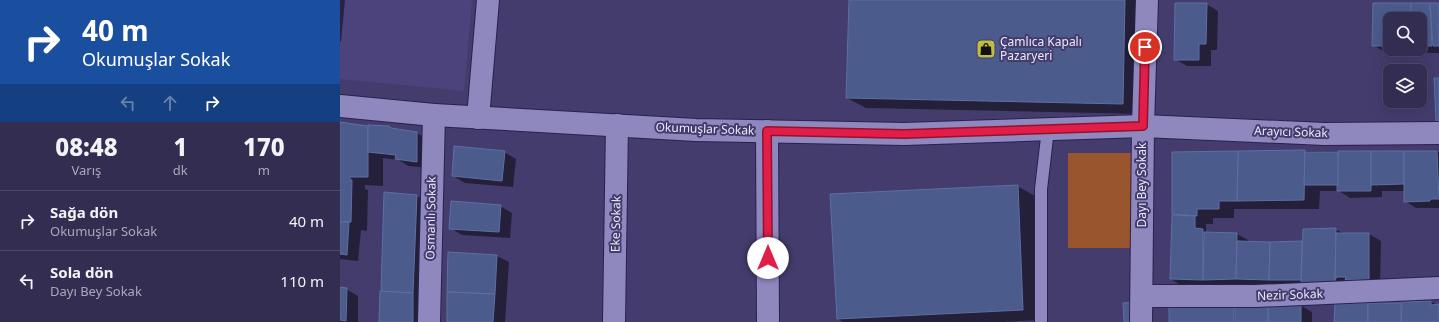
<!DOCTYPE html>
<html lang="tr">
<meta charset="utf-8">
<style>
body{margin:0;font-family:"Noto Sans",sans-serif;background:#3e395c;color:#f1f3f6;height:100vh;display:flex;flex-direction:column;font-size:15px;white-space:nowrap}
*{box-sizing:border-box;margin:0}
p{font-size:13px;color:#a9a8b8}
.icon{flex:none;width:22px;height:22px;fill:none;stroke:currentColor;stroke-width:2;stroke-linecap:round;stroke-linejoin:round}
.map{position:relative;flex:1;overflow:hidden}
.details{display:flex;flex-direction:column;background:#332d52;width:340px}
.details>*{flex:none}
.top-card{background:#1a4fa0;color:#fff;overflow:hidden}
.buttons{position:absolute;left:1043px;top:12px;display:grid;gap:8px}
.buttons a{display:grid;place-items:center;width:44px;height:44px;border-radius:8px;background:#332d52;box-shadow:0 4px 16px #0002,0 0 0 1px #4e4969;font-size:20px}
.pin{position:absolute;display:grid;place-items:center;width:34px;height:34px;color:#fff;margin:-17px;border:2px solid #fff;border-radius:50%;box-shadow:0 1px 4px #0007}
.me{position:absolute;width:44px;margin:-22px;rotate:0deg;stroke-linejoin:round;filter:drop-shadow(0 0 3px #0008)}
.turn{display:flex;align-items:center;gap:14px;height:84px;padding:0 16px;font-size:18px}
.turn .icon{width:52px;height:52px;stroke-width:2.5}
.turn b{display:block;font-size:28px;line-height:34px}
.lanes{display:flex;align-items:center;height:38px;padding:0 16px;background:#0003;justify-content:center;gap:20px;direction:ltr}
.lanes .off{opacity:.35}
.eta{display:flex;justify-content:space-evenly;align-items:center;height:68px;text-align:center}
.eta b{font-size:24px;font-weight:800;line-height:28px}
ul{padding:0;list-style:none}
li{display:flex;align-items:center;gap:12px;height:60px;padding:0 16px;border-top:1px solid #4e4969}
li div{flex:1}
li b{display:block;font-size:15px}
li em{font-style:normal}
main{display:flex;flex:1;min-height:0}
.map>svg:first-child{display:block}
.built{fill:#4c437c}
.green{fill:#99552d}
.shadow{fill:#0007;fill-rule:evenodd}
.building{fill:#4b5b8c;stroke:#5e6fa2}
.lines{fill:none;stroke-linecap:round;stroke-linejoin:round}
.service-casing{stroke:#2b2150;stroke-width:14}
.minor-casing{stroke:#2b2150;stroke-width:24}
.service{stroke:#8e88bf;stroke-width:12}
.minor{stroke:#8e88bf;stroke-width:22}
.route-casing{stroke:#92132f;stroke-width:10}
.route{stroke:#e11d48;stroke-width:7}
.labels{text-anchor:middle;stroke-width:4;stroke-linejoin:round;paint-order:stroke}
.poi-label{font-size:12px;fill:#eae9fb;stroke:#443c6d;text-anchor:start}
.street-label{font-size:12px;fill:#eae9fb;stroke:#443c6d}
</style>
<main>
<section class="details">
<div class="top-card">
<div class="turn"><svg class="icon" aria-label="right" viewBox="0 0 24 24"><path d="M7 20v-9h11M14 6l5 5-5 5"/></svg><div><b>40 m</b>Okumuşlar Sokak</div></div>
<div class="lanes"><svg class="icon off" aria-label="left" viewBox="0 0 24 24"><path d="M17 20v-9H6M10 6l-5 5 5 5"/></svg><svg class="icon off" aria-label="ahead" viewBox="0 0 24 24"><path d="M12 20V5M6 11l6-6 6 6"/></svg><svg class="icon" aria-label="right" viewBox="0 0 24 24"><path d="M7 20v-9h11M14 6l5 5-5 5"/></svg></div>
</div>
<div class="eta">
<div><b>08:48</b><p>Varış</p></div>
<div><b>1</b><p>dk</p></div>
<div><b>170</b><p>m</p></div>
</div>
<ul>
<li><svg class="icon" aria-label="right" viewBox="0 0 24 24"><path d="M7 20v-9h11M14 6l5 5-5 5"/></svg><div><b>Sağa dön</b><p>Okumuşlar Sokak</p></div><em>40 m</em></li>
<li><svg class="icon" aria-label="left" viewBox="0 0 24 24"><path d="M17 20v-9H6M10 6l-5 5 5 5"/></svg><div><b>Sola dön</b><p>Dayı Bey Sokak</p></div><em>110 m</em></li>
</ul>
</section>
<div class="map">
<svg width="1099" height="322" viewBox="0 0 1099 322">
<rect width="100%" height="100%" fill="#443c6d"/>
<!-- built -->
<path class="built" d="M 0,0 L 132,0 L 124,91 L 0,79 Z"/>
<!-- green -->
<rect class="green" x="728" y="153" width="63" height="95"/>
<!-- shadow -->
<g class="shadow">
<path d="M 0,0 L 5,0 L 1,42 L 0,42 Z"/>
<path d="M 509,0 L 803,0 L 801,114 L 526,108 L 507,98 Z"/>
<path d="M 866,4 L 878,11 L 877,50 L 871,50 L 871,66 L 847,66 L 835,59 Z"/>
<path d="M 1034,4 L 1099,4 L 1099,53 L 1045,52 L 1033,45 ZM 1050,19 L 1080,19 L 1080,49 L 1050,49 Z"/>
<path d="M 0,123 L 77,133 L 89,140 L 89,168 L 68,166 L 59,160 L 43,158 L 43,186 L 25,185 L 25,189 L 28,190 L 27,231 L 21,230 L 18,261 L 0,259 Z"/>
<path d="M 964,151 L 1099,152 L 1099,208 L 1076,208 L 1065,201 L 1065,191 L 1042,191 L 1042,197 L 1010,198 L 999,191 L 980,191 L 979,209 L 894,209 L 894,218 L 873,218 L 873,224 L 866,224 L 866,232 L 897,234 L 908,240 L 908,242 L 963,242 L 995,229 L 1005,234 L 1029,234 L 1041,241 L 1040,287 L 1006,288 L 842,286 L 831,279 L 838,217 L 833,214 Z"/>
<path d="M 164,152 L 176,159 L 173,187 L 125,183 L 113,176 Z"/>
<path d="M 677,186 L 695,196 L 701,320 L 664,322 L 503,322 L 498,319 Z"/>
<path d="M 77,196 L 93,205 L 84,322 L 40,322 L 46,292 L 42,290 Z"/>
<path d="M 160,206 L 172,213 L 170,238 L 122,235 L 110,228 Z"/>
<path d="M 157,256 L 169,262 L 165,322 L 108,322 Z"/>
<path d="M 0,288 L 6,289 L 18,296 L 18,322 L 0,322 Z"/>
<path d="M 1091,302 L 1099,305 L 1099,322 L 995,322 L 1061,304 L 1062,305 L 1063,303 Z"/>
<path d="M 830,305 L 960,305 L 972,312 L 972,322 L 830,322 Z"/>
</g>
<!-- building -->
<g class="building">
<path d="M 509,0 L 785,0 L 783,104 L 506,98 Z"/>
<path d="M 835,3 L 867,3 L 866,44 L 859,44 L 859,60 L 834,60 Z"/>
<path d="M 1033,3 L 1071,3 L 1071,19 L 1050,19 L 1050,46 L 1032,46 Z"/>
<path d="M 1071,3 L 1090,3 L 1092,46 L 1080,46 L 1080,19 L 1071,19 Z"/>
<path d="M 1090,3 L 1099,3 L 1099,46 L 1093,46 Z"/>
<path d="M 1094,78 L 1099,78 L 1099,121 L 1096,121 Z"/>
<path d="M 0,122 L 28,126 L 28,177 L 10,177 L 10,180 L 12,180 L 11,222 L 0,222 Z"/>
<path d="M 28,125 L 49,126 L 51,128 L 77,132 L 77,162 L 55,159 L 56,155 L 28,152 Z"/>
<path d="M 114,146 L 165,151 L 162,181 L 112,176 Z"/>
<path d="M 965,150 L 964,200 L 897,201 L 898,151 Z"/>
<path d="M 898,151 L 897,201 L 879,201 L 879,209 L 857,209 L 857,216 L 832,214 L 832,152 Z"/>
<path d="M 998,151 L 1031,151 L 1031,191 L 997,191 Z"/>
<path d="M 1031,151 L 1064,151 L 1064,184 L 1031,185 Z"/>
<path d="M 1064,151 L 1097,151 L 1099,199 L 1090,199 L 1090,201 L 1064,202 Z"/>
<path d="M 965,152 L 998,152 L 998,185 L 964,185 Z"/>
<path d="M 678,185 L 683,310 L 497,319 L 490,194 Z"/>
<path d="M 44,192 L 77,195 L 73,293 L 41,291 Z"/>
<path d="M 111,201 L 161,205 L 159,232 L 109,229 Z"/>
<path d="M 832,215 L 855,216 L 855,228 L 863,229 L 863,280 L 830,279 Z"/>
<path d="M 0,222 L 9,222 L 7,255 L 0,254 Z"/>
<path d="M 996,228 L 995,282 L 961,283 L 963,229 Z"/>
<path d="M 864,232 L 897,233 L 896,279 L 863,280 Z"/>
<path d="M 996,233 L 1029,233 L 1029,280 L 1005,280 L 1006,277 L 997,277 L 995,280 Z"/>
<path d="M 897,241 L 930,242 L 929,280 L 896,279 Z"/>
<path d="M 962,241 L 961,280 L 929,280 L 930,242 Z"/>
<path d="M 108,252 L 157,255 L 155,294 L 107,292 Z"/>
<path d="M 0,287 L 7,288 L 6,321 L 0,320 Z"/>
<path d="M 40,291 L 73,293 L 73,322 L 39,322 Z"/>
<path d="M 107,292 L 155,294 L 153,322 L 107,322 Z"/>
<path d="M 1091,301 L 1091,305 L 1099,304 L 1099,322 L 1061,322 L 1062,302 Z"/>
<path d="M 798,302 L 798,322 L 784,322 L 783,303 Z"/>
<path d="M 928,303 L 961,304 L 961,322 L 928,322 Z"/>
<path d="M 1028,303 L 1028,322 L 994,322 L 995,304 Z"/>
<rect x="1028" y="303" width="33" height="19"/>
<rect x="829" y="304" width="65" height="18"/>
<rect x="895" y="305" width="33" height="17"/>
</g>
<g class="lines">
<!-- service casing -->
<g class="service-casing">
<path id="service" d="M 701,322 L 701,189 L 708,129"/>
</g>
<!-- minor casing -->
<g class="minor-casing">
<g id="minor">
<path d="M 0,106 L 94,115 L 356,130 L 564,134 L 803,126 L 984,134 L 1099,133"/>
<path d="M 138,118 L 148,0"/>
<path d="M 427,131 L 428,322"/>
<path d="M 802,296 L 916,296 L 1099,288"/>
<path d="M 89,322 L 94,115"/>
<path d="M 274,322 L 277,125"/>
<path d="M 801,322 L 803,126 L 807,0"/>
</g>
</g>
<!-- service -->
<use href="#service" class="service"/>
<!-- minor -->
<use href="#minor" class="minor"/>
</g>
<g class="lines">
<!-- route casing -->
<g class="route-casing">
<path id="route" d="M 428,258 L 427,131 L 564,134 L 803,126 L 805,47"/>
</g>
<!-- route -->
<use href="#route" class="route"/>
</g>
<!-- icons -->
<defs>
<g id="shop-square" transform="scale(1)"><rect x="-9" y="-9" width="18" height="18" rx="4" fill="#bfbe42" stroke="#443c6d"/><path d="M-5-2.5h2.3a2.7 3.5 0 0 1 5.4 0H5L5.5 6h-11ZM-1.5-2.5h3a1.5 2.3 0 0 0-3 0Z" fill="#111"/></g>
</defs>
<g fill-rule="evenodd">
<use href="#shop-square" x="646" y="49"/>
</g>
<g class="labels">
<!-- poi labels -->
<g class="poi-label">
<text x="660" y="46">Çamlıca Kapalı<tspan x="660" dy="14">Pazaryeri</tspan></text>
</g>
<!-- street labels -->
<g class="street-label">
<text transform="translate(365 129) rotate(2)" y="4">Okumuşlar Sokak</text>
<text transform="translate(951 132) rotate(2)" y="4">Arayıcı Sokak</text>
<text transform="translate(802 185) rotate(-90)" y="4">Dayı Bey Sokak</text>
<text transform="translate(91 218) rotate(-89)" y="4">Osmanlı Sokak</text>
<text transform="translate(276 224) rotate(-89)" y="4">Eke Sokak</text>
<text transform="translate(950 295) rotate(-2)" y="4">Nezir Sokak</text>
</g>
</g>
</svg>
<div class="buttons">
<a><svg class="icon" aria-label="search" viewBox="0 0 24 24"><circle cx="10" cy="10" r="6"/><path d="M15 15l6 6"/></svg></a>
<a><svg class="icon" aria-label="layers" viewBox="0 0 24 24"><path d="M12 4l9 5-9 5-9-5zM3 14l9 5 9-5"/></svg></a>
</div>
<div class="pin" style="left:805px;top:47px;background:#d93025"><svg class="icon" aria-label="arrive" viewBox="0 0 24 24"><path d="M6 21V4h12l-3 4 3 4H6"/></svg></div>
<svg class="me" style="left:428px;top:258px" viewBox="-20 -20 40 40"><circle r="19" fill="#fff"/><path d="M0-13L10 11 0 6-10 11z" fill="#e11d48"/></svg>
</div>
</main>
